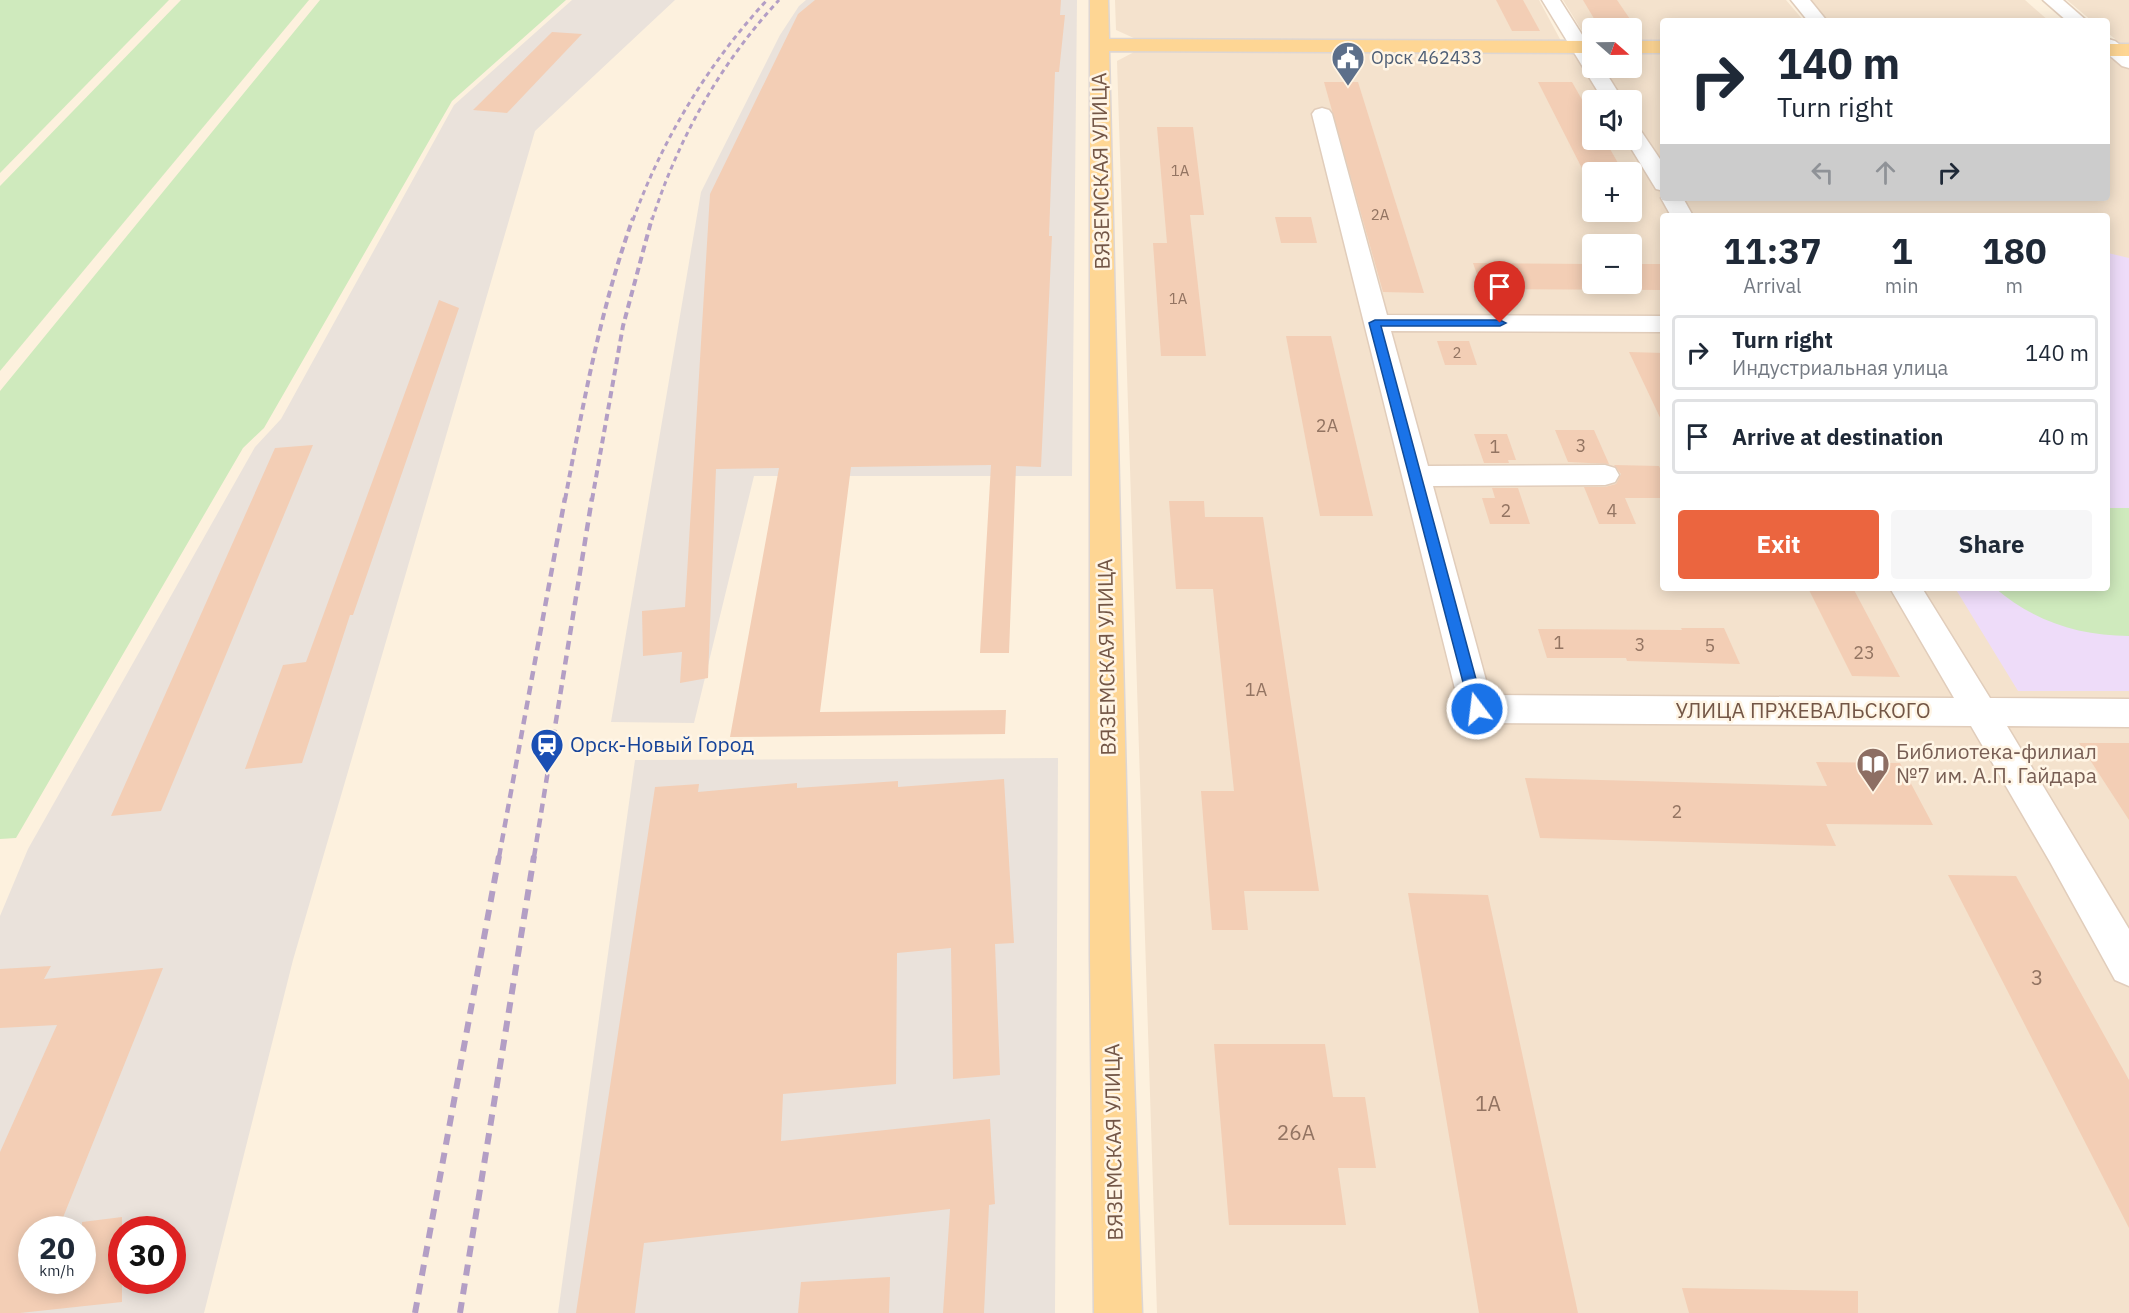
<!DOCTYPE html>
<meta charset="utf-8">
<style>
body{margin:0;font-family:"IBM Plex Sans",sans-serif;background:#f6f6f7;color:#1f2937;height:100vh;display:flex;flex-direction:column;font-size:22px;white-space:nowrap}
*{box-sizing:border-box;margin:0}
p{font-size:20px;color:#747a83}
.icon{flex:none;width:33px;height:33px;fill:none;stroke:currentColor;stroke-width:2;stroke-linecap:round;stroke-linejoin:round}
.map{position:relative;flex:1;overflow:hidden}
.panel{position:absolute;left:1660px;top:213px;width:450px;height:378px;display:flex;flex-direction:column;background:#fff;border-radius:6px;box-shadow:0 3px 15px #0003}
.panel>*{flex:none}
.hud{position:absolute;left:1660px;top:18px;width:450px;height:183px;border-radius:6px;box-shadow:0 3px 15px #0003;background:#fff;color:#1f2937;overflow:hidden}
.needle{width:39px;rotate:110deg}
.tools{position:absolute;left:1582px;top:18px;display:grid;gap:12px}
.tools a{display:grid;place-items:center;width:60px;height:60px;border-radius:6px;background:#fff;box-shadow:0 3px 15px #0003;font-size:30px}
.speed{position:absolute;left:18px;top:1216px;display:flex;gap:12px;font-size:30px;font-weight:700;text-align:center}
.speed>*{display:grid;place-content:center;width:78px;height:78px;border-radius:50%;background:#fff;box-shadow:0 3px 15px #0003;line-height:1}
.speed small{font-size:15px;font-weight:400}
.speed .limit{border:9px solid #d22;background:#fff;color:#111}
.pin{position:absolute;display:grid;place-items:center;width:51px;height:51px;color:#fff;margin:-62px -26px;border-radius:50% 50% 50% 0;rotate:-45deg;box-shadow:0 0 6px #0007}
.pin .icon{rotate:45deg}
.me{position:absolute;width:66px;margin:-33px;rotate:345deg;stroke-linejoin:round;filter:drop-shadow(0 0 4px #0008)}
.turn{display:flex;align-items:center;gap:21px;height:126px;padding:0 18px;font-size:27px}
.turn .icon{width:78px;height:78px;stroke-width:2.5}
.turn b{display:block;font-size:42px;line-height:51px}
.lanes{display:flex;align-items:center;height:57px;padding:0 18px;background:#0003;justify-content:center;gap:30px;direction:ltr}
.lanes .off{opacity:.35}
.eta{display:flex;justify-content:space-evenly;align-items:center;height:102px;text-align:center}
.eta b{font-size:36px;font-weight:800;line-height:42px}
.cta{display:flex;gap:12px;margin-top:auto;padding:12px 18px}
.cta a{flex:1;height:69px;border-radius:6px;background:#eb653f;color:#fff;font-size:24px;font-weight:800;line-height:69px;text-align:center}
.cta a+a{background:#f6f6f7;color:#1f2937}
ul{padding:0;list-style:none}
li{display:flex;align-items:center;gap:18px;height:75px;margin:0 12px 9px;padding:0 6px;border:3px solid #e0e1e3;border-radius:6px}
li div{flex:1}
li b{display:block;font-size:22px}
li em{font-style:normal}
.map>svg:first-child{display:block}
.residential{fill:#f4e2cd;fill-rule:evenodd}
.industrial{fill:#eae2db;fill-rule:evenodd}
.education{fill:#eedcf9}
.green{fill:#cfeabd}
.building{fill:#f3ceb5}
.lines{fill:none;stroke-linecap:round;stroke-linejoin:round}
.minor-casing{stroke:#e1cdbb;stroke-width:3}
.major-casing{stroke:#ddd6d3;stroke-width:3}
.minor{fill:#fff;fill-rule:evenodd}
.major{fill:#fed694;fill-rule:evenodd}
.rail-far3{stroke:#b39ec5;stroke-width:3;stroke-dasharray:5 4;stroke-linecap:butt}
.rail-far2{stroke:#b39ec5;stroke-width:4;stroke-dasharray:7 4.5;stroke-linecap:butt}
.rail-far1{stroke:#b39ec5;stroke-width:4.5;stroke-dasharray:9 6;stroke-linecap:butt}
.rail{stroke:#b39ec5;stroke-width:6;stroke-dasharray:11 8;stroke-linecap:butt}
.route{fill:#1a73e8;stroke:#114b97;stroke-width:1.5}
.labels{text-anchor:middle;stroke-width:5;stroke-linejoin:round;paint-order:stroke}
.far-number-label{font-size:15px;fill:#937462}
.far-service-label{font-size:18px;fill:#4e5e75;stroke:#fff5e5;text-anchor:start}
.number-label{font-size:18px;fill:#937462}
.street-label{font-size:21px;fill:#735646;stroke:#fff5e5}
.transit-label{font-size:21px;fill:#164399;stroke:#fff5e5;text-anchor:start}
.education-label{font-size:21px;fill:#785e54;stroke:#fff5e5;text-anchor:start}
.near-number-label{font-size:21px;fill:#937462}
</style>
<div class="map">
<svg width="2129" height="1313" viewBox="0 0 2129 1313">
<rect width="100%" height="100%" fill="#fdf1de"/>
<!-- residential -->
<g class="residential">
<path d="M 1115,0 L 1539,0 L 1561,41 L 1136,39 L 1116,30 Z"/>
<path d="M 1563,0 L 1786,0 L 1804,21 L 1664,21 L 1663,40 L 1632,40 L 1632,28 L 1593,28 L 1593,39 L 1587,39 Z"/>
<path d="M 1807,0 L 2025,0 L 2049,21 L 1826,21 Z"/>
<path d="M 2067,0 L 2129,0 L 2129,44 L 2121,44 L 2108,33 L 2108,21 L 2092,21 Z"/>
<path d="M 1136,51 L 1593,53 L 1593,68 L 1632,68 L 1632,54 L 1663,54 L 1664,198 L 2108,198 L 2108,57 L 2129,57 L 2129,1313 L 1157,1313 L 1117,61 ZM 1593,100 L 1632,100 L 1632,140 L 1593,140 ZM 1593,172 L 1632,172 L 1632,212 L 1593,212 ZM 1664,216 L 2108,216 L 2108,588 L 1664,588 ZM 1593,244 L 1632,244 L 1632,284 L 1593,284 Z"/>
</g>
<!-- industrial -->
<g class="industrial">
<path d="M 572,0 L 675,0 L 535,131 L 293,960 L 204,1313 L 0,1313 L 0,916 L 28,849 L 255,447 L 281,419 L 454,105 ZM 32,1230 L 82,1230 L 82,1281 L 32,1281 ZM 122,1230 L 172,1230 L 172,1281 L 122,1281 Z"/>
<path d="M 806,0 L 1077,0 L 1072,476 L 754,476 L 694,723 L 611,722 L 701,192 L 780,35 L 799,6 Z"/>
<path d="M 1058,758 L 1055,1313 L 558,1313 L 635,760 Z"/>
</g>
<!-- education -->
<path class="education" d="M 2108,253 L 2129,258 L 2129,691 L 2018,691 L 1955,588 L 2108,588 Z"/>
<!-- green -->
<g class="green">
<path d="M 0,0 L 169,0 L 0,173 Z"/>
<path d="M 181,0 L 309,0 L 0,371 L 0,186 Z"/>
<path d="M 320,0 L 566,0 L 452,101 L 264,428 L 243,448 L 16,838 L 0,839 L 0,391 Z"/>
<path d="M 2108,508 L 2129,508 L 2129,636 C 2079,636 2033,621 1995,588 L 2108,588 Z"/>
</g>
<!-- building -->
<g class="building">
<path d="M 815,0 L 1061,0 L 1060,15 L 1065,15 L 1059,72 L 1055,72 L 1049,236 L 1052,236 L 1041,467 L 1016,466 L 1009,653 L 980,653 L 991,465 L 851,467 L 820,712 L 1006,710 L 1005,734 L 730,737 L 779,468 L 716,469 L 708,678 L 680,683 L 682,652 L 643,656 L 642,611 L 685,607 L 710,194 L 798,14 Z"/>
<path d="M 1496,0 L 1523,0 L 1540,31 L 1512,31 Z"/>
<path d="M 1583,0 L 1617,0 L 1636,28 L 1599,27 Z"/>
<path d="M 552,32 L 582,34 L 507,113 L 473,110 Z"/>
<path d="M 1324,82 L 1358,82 L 1424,293 L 1383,292 Z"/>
<path d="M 1538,82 L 1572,82 L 1593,119 L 1593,140 L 1605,140 L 1623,172 L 1593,172 L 1593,190 Z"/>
<path d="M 1157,127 L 1193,127 L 1204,215 L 1190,215 L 1206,356 L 1161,356 L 1153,243 L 1167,243 Z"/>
<path d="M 1275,217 L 1311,217 L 1317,243 L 1281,243 Z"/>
<path d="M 1473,263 L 1593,264 L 1593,284 L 1632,284 L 1632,264 L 1664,264 L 1664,290 L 1482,289 Z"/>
<path d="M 439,300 L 459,308 L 353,615 L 350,615 L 302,763 L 245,769 L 283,665 L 306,662 Z"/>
<path d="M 1286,336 L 1331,336 L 1373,516 L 1320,516 Z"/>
<path d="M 1437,341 L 1469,341 L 1477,365 L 1445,365 Z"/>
<path d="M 1629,352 L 1664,353 L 1664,426 Z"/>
<path d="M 1555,430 L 1594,430 L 1609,464 L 1568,462 Z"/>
<path d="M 1474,434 L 1507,434 L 1516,460 L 1508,460 L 1509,463 L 1484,463 Z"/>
<path d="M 313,445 L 161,811 L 111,816 L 275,448 Z"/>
<path d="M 1614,465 L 1659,466 L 1664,477 L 1664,498 L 1625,498 L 1636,524 L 1599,524 L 1584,487 L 1605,487 L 1616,484 L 1621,474 Z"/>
<path d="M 1492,488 L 1518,488 L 1530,524 L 1490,524 L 1482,498 L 1495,498 Z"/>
<path d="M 1169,501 L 1204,501 L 1205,517 L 1263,517 L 1319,891 L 1244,891 L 1248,930 L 1212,930 L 1201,791 L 1234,791 L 1213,589 L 1176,589 Z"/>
<path d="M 1808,588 L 1853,588 L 1900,677 L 1852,676 Z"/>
<path d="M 1681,628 L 1724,628 L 1740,664 L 1627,661 L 1626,658 L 1547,658 L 1538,629 L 1682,630 Z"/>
<path d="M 2079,743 L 2129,743 L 2129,820 Z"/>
<path d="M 1816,762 L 1900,763 L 1933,825 L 1826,824 L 1836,846 L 1540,838 L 1525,778 L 1827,786 Z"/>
<path d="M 1004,779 L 1014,943 L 995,944 L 1000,1075 L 953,1079 L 951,948 L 897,953 L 896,1084 L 783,1094 L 781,1141 L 990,1119 L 995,1204 L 989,1205 L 984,1313 L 943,1313 L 950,1209 L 644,1243 L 635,1313 L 576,1313 L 655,787 L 699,784 L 698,792 L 797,783 L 797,788 L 898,781 L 898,787 Z"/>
<path d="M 1948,875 L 2016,876 L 2129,1080 L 2129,1228 Z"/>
<path d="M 1408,893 L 1488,895 L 1578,1313 L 1479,1313 Z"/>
<path d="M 51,966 L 44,979 L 163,968 L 58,1230 L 32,1230 L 32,1281 L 82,1281 L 82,1222 L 122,1217 L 122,1302 L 20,1313 L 0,1313 L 0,1152 L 57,1025 L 0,1028 L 0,969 Z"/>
<path d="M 1214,1044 L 1325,1044 L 1333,1097 L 1365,1097 L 1376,1168 L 1338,1168 L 1346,1225 L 1229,1225 Z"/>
<path d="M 890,1277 L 889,1313 L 798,1313 L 801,1282 Z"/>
<path d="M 1682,1288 L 1858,1291 L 1858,1313 L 1689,1313 Z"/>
</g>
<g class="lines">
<!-- minor casing -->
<g class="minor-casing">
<g id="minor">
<path d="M 1542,0 L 1560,0 L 1593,52 L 1593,68 L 1603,68 L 1623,100 L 1603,100 Z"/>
<path d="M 1791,0 L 1810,0 L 1827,21 L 1808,21 Z"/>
<path d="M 2043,0 L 2063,0 L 2087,21 L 2067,21 Z"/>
<path d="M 2108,39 L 2115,41 L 2129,52 L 2129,68 L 2122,66 L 2108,54 Z"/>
<path d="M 1322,108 L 1329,110 L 1332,114 L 1387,315 L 1664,316 L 1664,332 L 1391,331 L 1428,466 L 1605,465 L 1615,468 L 1619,475 L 1615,482 L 1605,485 L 1433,486 L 1490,695 L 1954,698 L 1890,588 L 1922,588 L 1990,698 L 2129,699 L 2129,727 L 2007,726 L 2129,929 L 2129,986 L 2115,980 L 2050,862 L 1971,726 L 1477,723 L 1465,719 L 1460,709 L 1312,114 L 1315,110 Z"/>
<path d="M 1632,126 L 1639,128 L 1664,165 L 1664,191 L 1656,189 L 1626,140 L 1632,140 Z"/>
<path d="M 1664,194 L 1664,198 L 1683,198 L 1693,216 L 1671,216 L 1661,198 Z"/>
</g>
</g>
<!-- major casing -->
<g class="major-casing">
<g id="major">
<path d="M 1090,0 L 1108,0 L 1109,39 L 1593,41 L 1593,53 L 1109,51 L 1130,955 L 1142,1313 L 1094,1313 L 1090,955 Z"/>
<rect x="1632" y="41" width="32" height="12"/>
<rect x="2108" y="44" width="21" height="12"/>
</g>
</g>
<!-- minor -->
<use href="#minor" class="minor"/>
<!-- major -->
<use href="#major" class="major"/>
<!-- rail-far3 -->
<g class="rail-far3">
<path d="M 633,220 C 663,138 708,64 767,0"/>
<path d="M 652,220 C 679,137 720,64 779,0"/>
</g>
<!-- rail-far2 -->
<g class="rail-far2">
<path d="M 565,500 C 583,405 600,310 633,218"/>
<path d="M 592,500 L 623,326 L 652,218"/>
</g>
<!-- rail-far1 -->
<g class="rail-far1">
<path d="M 499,857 L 565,498"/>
<path d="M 534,857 L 592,498"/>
</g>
<!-- rail -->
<g class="rail">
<path d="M 415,1313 L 499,856"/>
<path d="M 460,1313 L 534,856"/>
</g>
</g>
<!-- route -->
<path class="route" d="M 1375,320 L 1500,320 L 1506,323 L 1500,326 L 1381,326 L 1484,709 L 1482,713 L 1472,713 L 1470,709 L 1369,323 Z"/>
<!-- icons -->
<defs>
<g id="civic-pin" transform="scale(1.725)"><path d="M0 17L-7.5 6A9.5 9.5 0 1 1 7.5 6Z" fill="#5c6f8a" stroke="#fff5e5"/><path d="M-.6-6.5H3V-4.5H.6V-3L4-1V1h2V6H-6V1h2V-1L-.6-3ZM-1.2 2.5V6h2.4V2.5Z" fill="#fff"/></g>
<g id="station-pin" transform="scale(1.725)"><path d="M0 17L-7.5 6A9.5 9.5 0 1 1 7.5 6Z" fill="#1a4fb4" stroke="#fff5e5"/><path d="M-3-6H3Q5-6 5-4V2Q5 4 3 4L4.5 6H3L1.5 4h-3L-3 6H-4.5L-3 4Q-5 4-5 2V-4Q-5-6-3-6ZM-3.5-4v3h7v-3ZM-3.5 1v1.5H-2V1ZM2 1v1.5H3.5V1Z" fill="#fff"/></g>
<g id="library-pin" transform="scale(1.725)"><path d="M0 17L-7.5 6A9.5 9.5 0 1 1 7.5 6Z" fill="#8d6e63" stroke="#fff5e5"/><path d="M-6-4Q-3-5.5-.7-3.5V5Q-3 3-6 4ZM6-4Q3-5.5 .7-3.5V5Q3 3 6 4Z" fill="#fff"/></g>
</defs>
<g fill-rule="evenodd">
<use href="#civic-pin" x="1348" y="58"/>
<use href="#station-pin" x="547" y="745"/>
<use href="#library-pin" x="1873" y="764"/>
</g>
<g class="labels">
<!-- far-number labels -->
<g class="far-number-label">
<text x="1180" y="176">1А</text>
<text x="1380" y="220">2А</text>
<text x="1178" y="304">1А</text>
<text x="1457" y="358">2</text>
</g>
<!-- far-service labels -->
<g class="far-service-label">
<text x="1371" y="64">Орск 462433</text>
</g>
<!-- number labels -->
<g class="number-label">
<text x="1327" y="432">2А</text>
<text x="1581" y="452">3</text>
<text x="1495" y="453">1</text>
<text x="1506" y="517">2</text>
<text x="1612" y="517">4</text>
<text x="1559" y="649">1</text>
<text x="1640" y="651">3</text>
<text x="1710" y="652">5</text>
<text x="1864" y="659">23</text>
<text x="1256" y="696">1А</text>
<text x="1677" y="818">2</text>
</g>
<!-- street labels -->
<g class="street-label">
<text transform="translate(1101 171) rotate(-91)" y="7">ВЯЗЕМСКАЯ УЛИЦА</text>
<text transform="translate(1107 657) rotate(-91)" y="7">ВЯЗЕМСКАЯ УЛИЦА</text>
<text x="1803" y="718">УЛИЦА ПРЖЕВАЛЬСКОГО</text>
<text transform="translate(1114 1142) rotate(-91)" y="7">ВЯЗЕМСКАЯ УЛИЦА</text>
</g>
<!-- transit labels -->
<g class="transit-label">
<text x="570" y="752">Орск-Новый Город</text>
</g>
<!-- education labels -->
<g class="education-label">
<text x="1896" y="759">Библиотека-филиал<tspan x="1896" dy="24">№7 им. А.П. Гайдара</tspan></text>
</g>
<!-- near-number labels -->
<g class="near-number-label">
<text x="2037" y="985">3</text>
<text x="1488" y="1111">1А</text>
<text x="1296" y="1140">26А</text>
</g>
</g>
</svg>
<div class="tools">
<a><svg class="needle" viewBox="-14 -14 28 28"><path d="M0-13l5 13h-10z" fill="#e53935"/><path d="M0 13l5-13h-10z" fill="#747a83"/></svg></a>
<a><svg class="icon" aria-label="sound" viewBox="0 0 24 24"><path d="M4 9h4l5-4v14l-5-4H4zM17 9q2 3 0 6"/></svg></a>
<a>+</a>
<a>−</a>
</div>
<div class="speed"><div>20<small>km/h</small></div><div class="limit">30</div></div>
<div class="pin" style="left:1500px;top:323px;background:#d93025"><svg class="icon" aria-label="arrive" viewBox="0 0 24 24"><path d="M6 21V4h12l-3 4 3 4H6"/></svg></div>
<svg class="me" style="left:1477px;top:709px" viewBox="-20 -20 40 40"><circle r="17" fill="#1a73e8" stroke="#fff" stroke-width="3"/><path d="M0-11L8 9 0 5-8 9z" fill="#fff"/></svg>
<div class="hud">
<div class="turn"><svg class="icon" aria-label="right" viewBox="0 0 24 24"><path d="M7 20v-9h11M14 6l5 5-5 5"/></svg><div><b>140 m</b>Turn right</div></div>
<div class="lanes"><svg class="icon off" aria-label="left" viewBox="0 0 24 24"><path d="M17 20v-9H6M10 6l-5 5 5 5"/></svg><svg class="icon off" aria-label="ahead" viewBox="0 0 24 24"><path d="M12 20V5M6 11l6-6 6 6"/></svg><svg class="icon" aria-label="right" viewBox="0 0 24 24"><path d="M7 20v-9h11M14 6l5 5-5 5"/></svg></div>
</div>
<section class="panel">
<div class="eta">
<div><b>11:37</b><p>Arrival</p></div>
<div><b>1</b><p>min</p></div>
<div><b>180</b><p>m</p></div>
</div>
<ul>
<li><svg class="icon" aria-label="right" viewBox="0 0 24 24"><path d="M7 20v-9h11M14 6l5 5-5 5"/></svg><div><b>Turn right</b><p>Индустриальная улица</p></div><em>140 m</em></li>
<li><svg class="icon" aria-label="arrive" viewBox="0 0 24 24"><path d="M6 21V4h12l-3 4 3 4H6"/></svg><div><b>Arrive at destination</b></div><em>40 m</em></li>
</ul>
<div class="cta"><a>Exit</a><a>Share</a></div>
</section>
</div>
